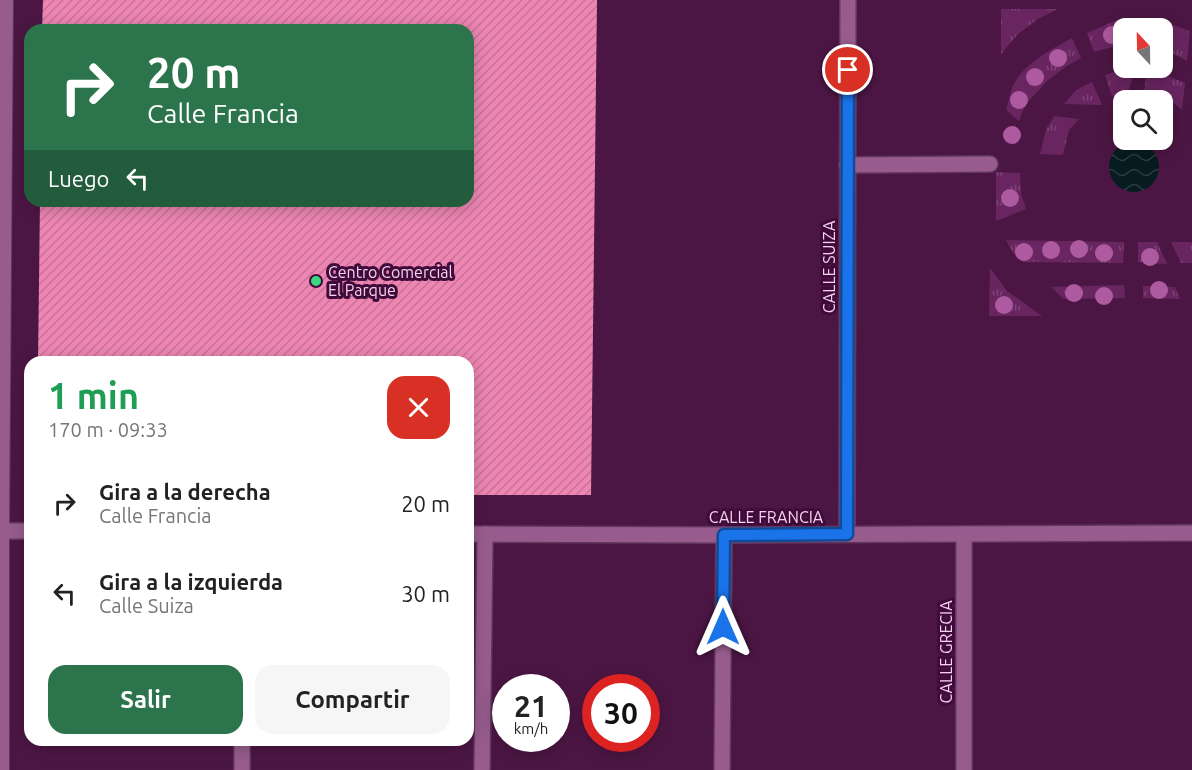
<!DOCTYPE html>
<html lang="es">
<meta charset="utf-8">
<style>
body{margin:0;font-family:Ubuntu,sans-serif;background:#f6f6f6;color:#222;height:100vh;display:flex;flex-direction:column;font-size:22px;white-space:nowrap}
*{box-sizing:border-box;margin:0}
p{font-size:20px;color:#767676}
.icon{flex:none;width:33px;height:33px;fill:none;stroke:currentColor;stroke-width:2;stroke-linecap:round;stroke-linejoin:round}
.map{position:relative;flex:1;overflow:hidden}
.side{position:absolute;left:24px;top:356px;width:450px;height:390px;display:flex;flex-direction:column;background:#fff;border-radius:18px;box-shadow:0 3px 15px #0003}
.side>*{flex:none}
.top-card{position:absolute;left:24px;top:24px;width:450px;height:183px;border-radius:18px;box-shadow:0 3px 15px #0003;background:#2c744c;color:#fff;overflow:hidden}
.needle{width:39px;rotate:338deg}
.buttons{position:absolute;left:1113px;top:18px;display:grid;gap:12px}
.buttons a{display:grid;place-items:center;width:60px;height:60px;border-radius:12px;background:#fff;box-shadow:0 3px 15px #0003;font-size:30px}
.speed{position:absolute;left:492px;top:674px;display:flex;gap:12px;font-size:30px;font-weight:700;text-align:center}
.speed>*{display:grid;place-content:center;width:78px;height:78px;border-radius:50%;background:#fff;box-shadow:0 3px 15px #0003;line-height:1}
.speed small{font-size:15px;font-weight:400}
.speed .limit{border:9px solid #d22;background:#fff;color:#111}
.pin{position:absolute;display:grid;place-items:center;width:51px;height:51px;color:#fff;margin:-26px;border:3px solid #fff;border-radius:50%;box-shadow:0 2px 6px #0007}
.me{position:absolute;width:66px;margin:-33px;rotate:0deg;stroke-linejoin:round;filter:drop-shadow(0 0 4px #0008)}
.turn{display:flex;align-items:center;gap:21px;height:126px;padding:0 24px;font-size:27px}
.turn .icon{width:78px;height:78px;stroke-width:2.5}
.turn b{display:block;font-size:42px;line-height:51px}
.then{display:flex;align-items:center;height:57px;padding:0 24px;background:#0003;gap:12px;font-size:22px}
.round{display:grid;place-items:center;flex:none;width:63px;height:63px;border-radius:18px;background:#f6f6f6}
.headline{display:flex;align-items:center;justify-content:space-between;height:102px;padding:0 24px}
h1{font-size:36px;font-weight:600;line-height:45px;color:#1e9e55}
.action{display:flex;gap:12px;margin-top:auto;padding:12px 24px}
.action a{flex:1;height:69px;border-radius:18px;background:#2c744c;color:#fff;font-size:24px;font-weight:600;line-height:69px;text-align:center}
.action a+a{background:#f6f6f6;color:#222}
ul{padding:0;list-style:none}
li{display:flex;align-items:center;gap:18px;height:90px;padding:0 24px}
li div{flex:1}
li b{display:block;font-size:22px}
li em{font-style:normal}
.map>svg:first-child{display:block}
.grass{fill:url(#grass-tufts)}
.water{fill:url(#water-waves)}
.building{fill:url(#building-hatch)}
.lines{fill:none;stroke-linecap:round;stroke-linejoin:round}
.service-casing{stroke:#63375d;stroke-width:16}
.minor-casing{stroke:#63375d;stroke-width:18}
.service{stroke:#975c8d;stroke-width:14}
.minor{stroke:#975c8d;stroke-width:15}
.tree{fill:#ae5aa0}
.route-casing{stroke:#114b97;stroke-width:15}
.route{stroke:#1a73e8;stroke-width:10}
.poi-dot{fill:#39d87f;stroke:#400a3a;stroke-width:2}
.labels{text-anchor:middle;stroke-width:6;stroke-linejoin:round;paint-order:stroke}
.street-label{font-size:16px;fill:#f4d3ed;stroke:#400a3a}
.poi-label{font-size:16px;fill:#f4d3ed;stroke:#400a3a;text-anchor:start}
</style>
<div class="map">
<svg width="1192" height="770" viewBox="0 0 1192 770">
<defs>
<pattern id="grass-tufts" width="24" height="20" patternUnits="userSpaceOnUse" patternTransform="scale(1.5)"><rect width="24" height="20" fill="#692560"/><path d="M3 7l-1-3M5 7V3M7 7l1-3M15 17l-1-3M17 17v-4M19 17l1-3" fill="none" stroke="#7f4477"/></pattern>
<pattern id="water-waves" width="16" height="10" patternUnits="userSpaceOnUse" patternTransform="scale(1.5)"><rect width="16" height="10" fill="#071c20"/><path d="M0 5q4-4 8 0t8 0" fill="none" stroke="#2c3c41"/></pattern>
<pattern id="building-hatch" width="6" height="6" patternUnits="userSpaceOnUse" patternTransform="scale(1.5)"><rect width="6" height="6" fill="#ee85b2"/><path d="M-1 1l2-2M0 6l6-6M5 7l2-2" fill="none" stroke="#c57497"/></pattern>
</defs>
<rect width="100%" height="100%" fill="#4c1644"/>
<!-- grass -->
<g class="grass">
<path d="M 1001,9 L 1058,9 L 1038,19 L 1018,34 L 1001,54 Z"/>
<path d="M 1117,20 L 1162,21 L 1190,31 L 1187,61 L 1163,48 L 1162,28 L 1124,28 L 1123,44 L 1094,52 L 1087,33 Z"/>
<path d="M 1072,38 L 1081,58 L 1065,67 L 1048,80 L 1025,105 L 1019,121 L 1006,110 C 1008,104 1009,97 1011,91 C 1020,65 1049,51 1072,38 Z"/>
<path d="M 1120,70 L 1134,71 L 1128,93 L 1120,93 L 1112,97 L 1105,75 Z"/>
<path d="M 1147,71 L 1168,76 L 1185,83 L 1182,110 C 1169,98 1161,95 1144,93 Z"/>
<path d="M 1092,82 L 1102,105 L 1064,104 L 1076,90 Z"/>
<path d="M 1054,116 L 1079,119 L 1069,130 L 1063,155 L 1040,154 L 1046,130 Z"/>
<path d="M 996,172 L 1020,173 L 1021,194 L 1026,209 L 996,221 Z"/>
<path d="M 1006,240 L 1124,242 L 1123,263 L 1023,262 L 1013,253 Z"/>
<path d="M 1138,242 L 1157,242 L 1167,264 L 1138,262 Z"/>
<path d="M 1171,242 L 1192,242 L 1192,263 L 1181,263 Z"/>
<path d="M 990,268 L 1007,291 L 1042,316 L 989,316 Z"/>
<path d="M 1124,285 L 1125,298 L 1064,299 L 1051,287 Z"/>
<path d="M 1143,286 L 1175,287 L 1180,299 L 1143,298 Z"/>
</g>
<!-- water -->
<circle class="water" cx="1134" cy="167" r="25"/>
<!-- building -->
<path class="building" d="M 43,0 L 597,0 L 591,495 L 468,495 L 468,362 L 38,362 L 40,201 L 468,201 L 468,30 L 42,30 Z"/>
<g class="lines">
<!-- service casing -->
<g class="service-casing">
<path id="service" d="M 2,770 L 2,531 L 6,0"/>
</g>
<!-- minor casing -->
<g class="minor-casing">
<g id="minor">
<path d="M 847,165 L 990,164"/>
<path d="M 0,531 L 30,531"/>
<path d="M 468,534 L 724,535 L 1192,533"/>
<path d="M 847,534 L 848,0"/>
<path d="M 242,770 L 242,740"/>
<path d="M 482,770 L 485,534"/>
<path d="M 722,770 L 724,535"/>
<path d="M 964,770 L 964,534"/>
</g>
</g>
<!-- service -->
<use href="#service" class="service"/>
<!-- minor -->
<use href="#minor" class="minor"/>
</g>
<!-- trees -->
<g class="tree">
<circle cx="1112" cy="35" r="9"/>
<circle cx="1058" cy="58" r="9"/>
<circle cx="1035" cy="77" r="9"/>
<circle cx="1019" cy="100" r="9"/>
<circle cx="1012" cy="135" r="9"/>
<circle cx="1010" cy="198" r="9"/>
<circle cx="1079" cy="249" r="9"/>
<circle cx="1051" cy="250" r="9"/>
<circle cx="1024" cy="252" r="9"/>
<circle cx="1104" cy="253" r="9"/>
<circle cx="1150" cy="257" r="9"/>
<circle cx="1159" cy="290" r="9"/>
<circle cx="1074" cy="293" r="9"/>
<circle cx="1104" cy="296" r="9"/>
<circle cx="1004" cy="305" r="9"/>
</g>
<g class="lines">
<!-- route casing -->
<g class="route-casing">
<path id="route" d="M 723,627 L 724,535 L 847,534 L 848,70"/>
</g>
<!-- route -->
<use href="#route" class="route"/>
</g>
<!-- markers -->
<circle class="poi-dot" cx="316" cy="281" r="6"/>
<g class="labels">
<!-- street labels -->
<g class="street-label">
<text transform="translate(829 267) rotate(-90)" y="6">CALLE SUIZA</text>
<text x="766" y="523">CALLE FRANCIA</text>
<text transform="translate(946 652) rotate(-90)" y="6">CALLE GRECIA</text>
</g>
<!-- poi labels -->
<g class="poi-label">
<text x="328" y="278">Centro Comercial<tspan x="328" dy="18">El Parque</tspan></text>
</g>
</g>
</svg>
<div class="buttons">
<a><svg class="needle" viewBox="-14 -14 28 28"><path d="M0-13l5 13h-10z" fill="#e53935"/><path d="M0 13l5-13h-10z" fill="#767676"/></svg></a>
<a><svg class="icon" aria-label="search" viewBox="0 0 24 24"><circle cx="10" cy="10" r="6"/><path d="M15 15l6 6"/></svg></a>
</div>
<div class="speed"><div>21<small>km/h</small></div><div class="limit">30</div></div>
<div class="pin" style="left:848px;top:70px;background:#d93025"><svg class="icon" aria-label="arrive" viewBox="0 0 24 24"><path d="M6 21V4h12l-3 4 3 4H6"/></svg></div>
<svg class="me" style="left:723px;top:627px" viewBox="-20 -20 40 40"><path d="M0-17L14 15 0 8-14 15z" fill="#1a73e8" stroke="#fff" stroke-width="4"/></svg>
<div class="top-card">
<div class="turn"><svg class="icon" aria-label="right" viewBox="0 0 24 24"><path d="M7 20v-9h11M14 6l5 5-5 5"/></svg><div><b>20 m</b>Calle Francia</div></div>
<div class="then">Luego<svg class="icon" aria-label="left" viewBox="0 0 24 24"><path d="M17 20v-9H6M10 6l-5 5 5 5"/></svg></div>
</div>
<section class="side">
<div class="headline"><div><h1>1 min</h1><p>170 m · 09:33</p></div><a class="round" style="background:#d93025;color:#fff"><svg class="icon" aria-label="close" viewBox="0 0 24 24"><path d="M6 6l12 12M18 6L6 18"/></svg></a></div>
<ul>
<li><svg class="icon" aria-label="right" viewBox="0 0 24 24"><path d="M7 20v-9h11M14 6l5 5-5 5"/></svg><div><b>Gira a la derecha</b><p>Calle Francia</p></div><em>20 m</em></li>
<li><svg class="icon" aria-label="left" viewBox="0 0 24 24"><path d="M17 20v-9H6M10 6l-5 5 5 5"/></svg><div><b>Gira a la izquierda</b><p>Calle Suiza</p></div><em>30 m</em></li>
</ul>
<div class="action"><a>Salir</a><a>Compartir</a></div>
</section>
</div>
